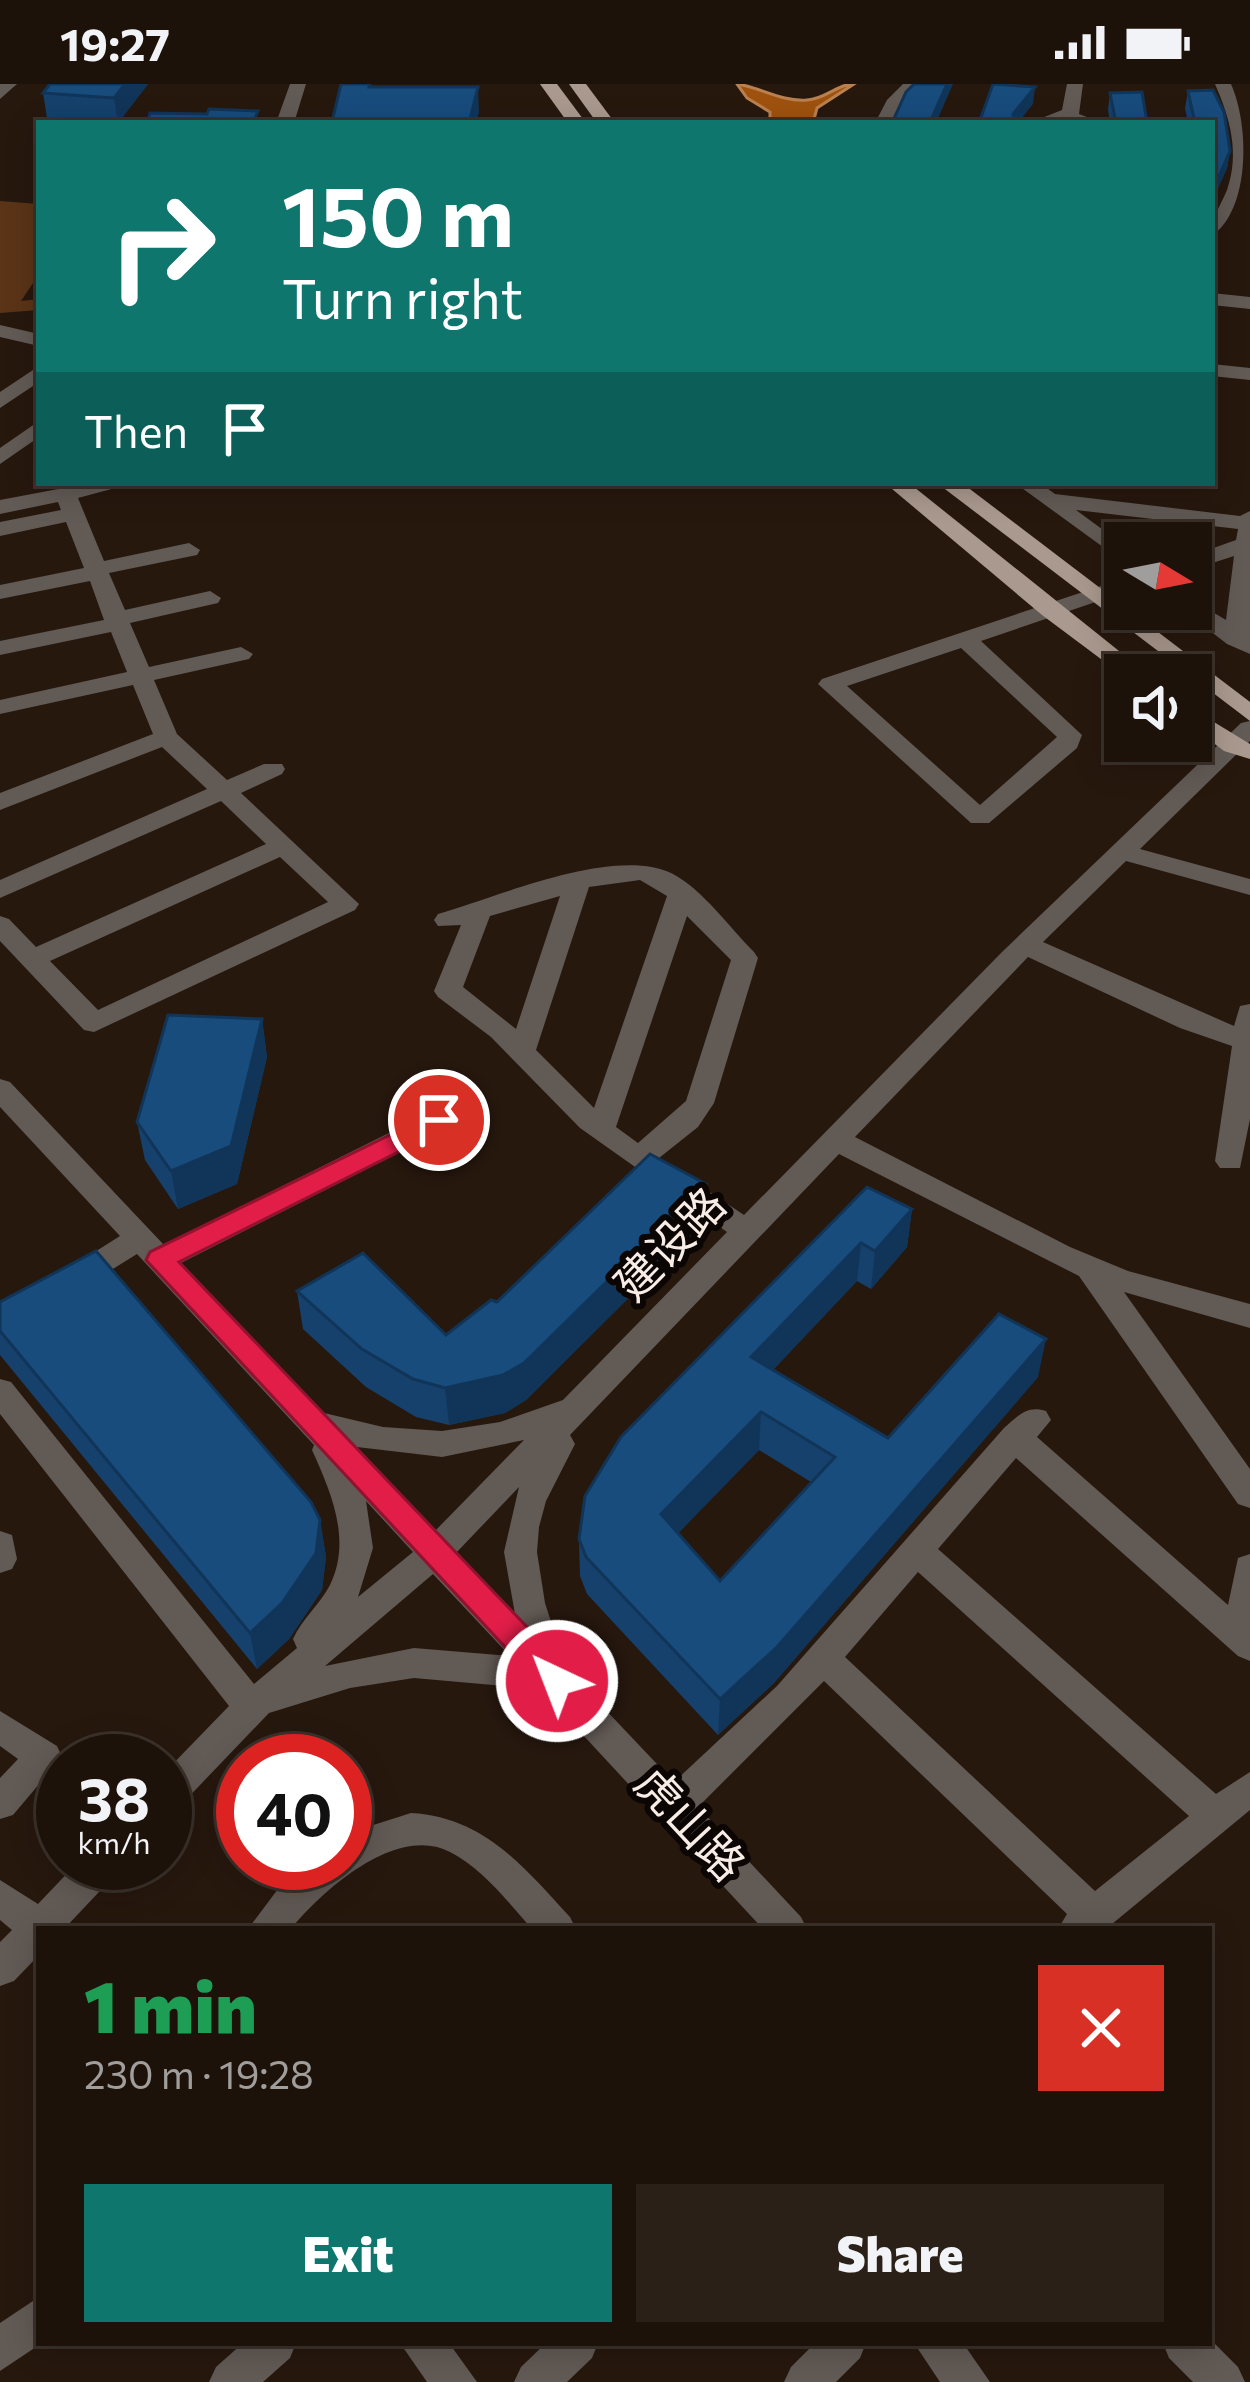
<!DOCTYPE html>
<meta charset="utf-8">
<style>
body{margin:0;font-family:Commissioner,"Noto Sans SC",sans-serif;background:#2a2018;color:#f1f3f6;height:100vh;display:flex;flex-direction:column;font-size:45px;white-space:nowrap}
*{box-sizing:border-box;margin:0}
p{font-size:39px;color:#a09e9c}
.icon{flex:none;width:66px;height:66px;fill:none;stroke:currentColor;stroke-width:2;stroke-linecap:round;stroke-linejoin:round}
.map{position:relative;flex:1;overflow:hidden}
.side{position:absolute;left:36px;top:1842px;width:1176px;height:420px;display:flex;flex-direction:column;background:#1d120a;border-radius:0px;box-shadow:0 6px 30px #0003,0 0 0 3px #3b322b}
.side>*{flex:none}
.top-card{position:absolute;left:36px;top:36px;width:1179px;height:366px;border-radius:0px;box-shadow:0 6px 30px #0003,0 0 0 3px #3b322b;background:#0f766e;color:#fff;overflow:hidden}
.needle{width:78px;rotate:100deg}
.controls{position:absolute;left:1104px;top:438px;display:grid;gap:24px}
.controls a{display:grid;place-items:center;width:108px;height:108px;border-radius:0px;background:#1d120a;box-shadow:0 6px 30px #0003,0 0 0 3px #3b322b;font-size:60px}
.speed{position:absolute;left:36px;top:1650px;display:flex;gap:24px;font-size:60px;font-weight:700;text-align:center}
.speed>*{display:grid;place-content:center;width:156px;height:156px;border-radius:50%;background:#1d120a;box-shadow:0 6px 30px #0003,0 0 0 3px #3b322b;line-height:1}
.speed small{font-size:30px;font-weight:400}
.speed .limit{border:18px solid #d22;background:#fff;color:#111}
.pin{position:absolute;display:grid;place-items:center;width:102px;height:102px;color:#fff;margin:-51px;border:6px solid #fff;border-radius:50%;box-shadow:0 3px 12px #0007}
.me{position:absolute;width:132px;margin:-66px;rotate:317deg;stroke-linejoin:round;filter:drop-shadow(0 0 9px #0008)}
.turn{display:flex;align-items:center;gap:42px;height:252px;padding:0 48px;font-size:54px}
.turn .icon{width:156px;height:156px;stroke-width:2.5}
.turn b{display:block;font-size:84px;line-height:102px}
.then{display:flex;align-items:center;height:114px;padding:0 48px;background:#0003;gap:24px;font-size:45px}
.round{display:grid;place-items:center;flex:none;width:126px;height:126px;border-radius:0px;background:#2a2018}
.headline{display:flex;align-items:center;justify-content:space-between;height:204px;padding:0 48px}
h1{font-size:72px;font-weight:800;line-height:90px;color:#1e9e55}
.action{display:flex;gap:24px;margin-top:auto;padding:24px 48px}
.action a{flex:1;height:138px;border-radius:0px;background:#0f766e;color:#fff;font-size:48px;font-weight:800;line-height:138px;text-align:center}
.action a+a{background:#2a2018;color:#f1f3f6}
.status{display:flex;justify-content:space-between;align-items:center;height:84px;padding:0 60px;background:#1d120a;direction:ltr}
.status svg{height:33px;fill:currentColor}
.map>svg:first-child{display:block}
.green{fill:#5b3417}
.water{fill:#9f520e;stroke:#ba804f;stroke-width:3}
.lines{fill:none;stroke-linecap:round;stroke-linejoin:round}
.minor{fill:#625a55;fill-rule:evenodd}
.major{fill:#aa998e;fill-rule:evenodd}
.wall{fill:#15416c;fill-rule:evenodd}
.shaded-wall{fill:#113558}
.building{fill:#184c7d;stroke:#113558;stroke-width:3;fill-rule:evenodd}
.route{fill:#e11d48;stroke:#92132f;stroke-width:3}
.labels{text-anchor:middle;stroke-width:12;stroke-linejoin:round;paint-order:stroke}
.street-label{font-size:45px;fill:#f8ede6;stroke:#0b0503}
</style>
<div class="status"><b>19:27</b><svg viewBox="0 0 49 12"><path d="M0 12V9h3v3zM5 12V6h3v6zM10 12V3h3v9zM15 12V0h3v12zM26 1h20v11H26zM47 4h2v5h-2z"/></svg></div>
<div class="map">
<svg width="1250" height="2298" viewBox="0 0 1250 2298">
<rect width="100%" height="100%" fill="#27180e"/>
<!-- green -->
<path class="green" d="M 0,117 L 39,120 L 39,190 L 21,217 L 39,215 L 39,226 L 0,229 Z"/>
<!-- water -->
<path class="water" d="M 737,0 C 760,3 781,18 807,16 C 826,15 837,0 854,0 L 817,24 L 813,39 L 770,39 L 770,28 L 747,14 Z"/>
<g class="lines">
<!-- minor -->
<g class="minor">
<path d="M 0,0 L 17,0 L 0,15 Z"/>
<path d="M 290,0 L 306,0 L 294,39 L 276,39 Z"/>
<path d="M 903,0 L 921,0 L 901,22 L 893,39 L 875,39 L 887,16 Z"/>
<path d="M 1067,0 L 1083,0 L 1079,30 L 1103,39 L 1029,39 L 1062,26 Z"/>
<path d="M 1215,0 L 1231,0 C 1250,43 1250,125 1212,152 C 1212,132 1220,123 1227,106 C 1240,69 1230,34 1215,0 Z"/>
<path d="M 1212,209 L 1250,213 L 1250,225 L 1212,221 Z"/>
<path d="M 0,241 L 39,250 L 39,262 L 0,253 Z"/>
<path d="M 1212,280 L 1250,284 L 1250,296 L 1212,292 Z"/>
<path d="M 39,282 L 39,298 L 0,324 L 0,308 Z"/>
<path d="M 39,337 L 39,353 L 0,380 L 0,364 Z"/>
<path d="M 90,399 L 134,399 L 78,414 L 104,477 L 189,459 L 200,466 L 197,471 L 109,489 L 125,526 L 210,507 L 221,514 L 218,519 L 130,539 L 149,583 L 241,563 L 253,570 L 249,575 L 154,596 L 177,650 L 227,696 L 264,680 L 282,680 L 285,685 L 282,690 L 241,709 L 359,820 L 355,826 L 94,948 L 84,946 L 0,857 L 0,832 L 9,835 L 36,863 L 266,760 L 221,717 L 0,814 L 0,796 L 207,705 L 162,663 L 0,726 L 0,709 L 153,650 L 133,601 L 0,630 L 0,616 L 127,588 L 111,548 L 0,571 L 0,557 L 104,536 L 90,497 L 0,515 L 0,501 L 84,484 L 66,438 L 0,452 L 0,438 L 61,426 L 58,418 L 0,430 L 0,416 ZM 280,773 L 328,818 L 98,926 L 50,877 Z"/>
<path d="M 1015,399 L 1040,399 L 1055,410 L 1240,432 L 1250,427 L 1250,570 L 1227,560 L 1182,525 L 1191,525 L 1191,515 L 1226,536 L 1234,472 L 1191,486 L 1191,472 L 1236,456 L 1238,445 L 1076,426 L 1125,462 L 1125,479 Z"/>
<path d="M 1125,494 L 1125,508 L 981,557 L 1082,651 L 1077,664 L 989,739 L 971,739 L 818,600 L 822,595 ZM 961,564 L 1057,653 L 980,721 L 847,602 Z"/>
<path d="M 1250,637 L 1250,657 L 1140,765 L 1250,795 L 1250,811 L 1126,777 L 1043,858 L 1234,942 L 1240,922 L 1250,920 L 1250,1035 L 1240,1084 L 1220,1084 L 1215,1077 L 1232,962 L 1180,944 L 1028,873 L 855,1053 L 1070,1163 L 1128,1187 L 1250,1220 L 1250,1244 L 1124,1208 L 1250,1385 L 1250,1424 L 1238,1420 L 1079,1192 L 839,1070 L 570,1351 L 575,1360 L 546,1417 L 539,1443 L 537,1468 L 545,1519 L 566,1584 L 674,1698 L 777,1602 L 1004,1344 C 1018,1332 1027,1321 1046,1327 L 1051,1336 L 1037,1353 L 1228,1521 L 1238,1474 L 1250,1470 L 1250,1577 L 1238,1572 L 1016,1374 L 938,1465 L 1216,1710 L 1250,1688 L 1250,1726 L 1106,1845 L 1058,1845 L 1067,1830 L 824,1597 L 698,1723 L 801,1833 L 807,1845 L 763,1845 L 544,1609 L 515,1603 L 414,1594 L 350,1604 L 269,1629 L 178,1724 L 165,1729 L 165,1688 L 229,1622 L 0,1330 L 0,1295 L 11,1298 L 254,1600 L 297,1564 L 293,1555 C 302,1535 320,1520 330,1501 C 352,1456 331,1408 312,1366 L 314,1361 L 137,1170 L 0,1255 L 0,1228 L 120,1152 L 0,1023 L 0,995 L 10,998 L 164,1161 L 429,1029 L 449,1029 L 453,1036 L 449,1043 L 181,1179 L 324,1329 L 383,1343 L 442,1347 L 500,1338 L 563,1316 L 727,1148 L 580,1044 L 491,953 L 438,913 L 434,907 L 461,841 L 438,842 L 434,836 L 438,830 C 498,813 615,761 673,790 C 703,806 730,844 754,868 L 758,874 L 714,1019 L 698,1043 L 659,1074 L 744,1131 L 1002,868 L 1241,639 ZM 640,796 L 667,812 L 594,1024 L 536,966 L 589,803 ZM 560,812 L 516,945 L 463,903 L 490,832 ZM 687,832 L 731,876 L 686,1017 L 638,1059 L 616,1043 ZM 524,1356 L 435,1447 L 357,1363 L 442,1373 ZM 519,1403 L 504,1468 L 515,1530 L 456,1469 ZM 366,1417 L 413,1468 L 358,1513 L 373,1464 ZM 918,1488 L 1189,1732 L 1095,1807 L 845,1573 ZM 433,1490 L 510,1572 L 414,1564 L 325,1582 Z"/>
<path d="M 0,1447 L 12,1451 L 17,1475 L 12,1485 L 0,1489 Z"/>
<path d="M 0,1627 L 57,1662 L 62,1673 L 13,1731 L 0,1735 L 0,1694 L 18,1675 L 0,1662 Z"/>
<path d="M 411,1729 C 484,1733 524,1783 570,1833 L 576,1845 L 532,1845 C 508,1818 483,1785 450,1768 C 396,1740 322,1807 291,1845 L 248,1845 L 284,1797 L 309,1779 L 345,1779 L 345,1756 L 367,1743 Z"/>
<path d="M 77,1779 L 121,1779 L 115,1791 L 64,1845 L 39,1845 L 39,1871 L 14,1897 L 0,1902 L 0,1858 L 12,1846 L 0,1836 L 0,1796 L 38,1820 Z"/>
<path d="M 39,2213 L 42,2259 L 0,2287 L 0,2239 Z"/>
<path d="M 1209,2254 L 1238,2283 L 1245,2298 L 1193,2298 L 1169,2274 L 1163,2259 L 1209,2259 Z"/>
<path d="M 243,2259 L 296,2259 L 290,2274 L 263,2298 L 209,2298 L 216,2283 Z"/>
<path d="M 400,2259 L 449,2259 L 477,2298 L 427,2298 Z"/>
<path d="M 546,2259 L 598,2259 L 592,2274 L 567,2298 L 514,2298 L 521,2283 Z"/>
<path d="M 815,2259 L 866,2259 L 860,2274 L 836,2298 L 784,2298 L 791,2283 Z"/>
<path d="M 914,2259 L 963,2259 L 990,2298 L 940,2298 Z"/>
</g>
<!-- major -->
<g class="major">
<path d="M 540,0 L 557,0 L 586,39 L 568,39 Z"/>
<path d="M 569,0 L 586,0 L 615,39 L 597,39 Z"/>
<path d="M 885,399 L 909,399 L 1149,591 L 1125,593 L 1042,531 Z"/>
<path d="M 937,399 L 962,399 L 1250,618 L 1250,637 Z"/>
<path d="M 1191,624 L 1250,660 L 1250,675 L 1224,667 L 1191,642 Z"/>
</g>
</g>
<!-- wall -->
<g class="wall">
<path d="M 148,0 L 118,39 L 47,34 L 43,9 Z"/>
<path d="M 1213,6 L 1224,28 L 1230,67 L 1227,84 L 1212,118 L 1212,39 L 1188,39 L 1185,24 L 1188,7 Z"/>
<path d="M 1110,9 L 1147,39 L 1110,39 L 1108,26 Z"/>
<path d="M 262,935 L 267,973 L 237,1100 L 178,1125 L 145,1076 L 137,1038 Z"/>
<path d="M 867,1103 L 912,1125 L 907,1163 L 871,1205 L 857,1197 L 773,1286 L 888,1354 L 1038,1293 L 774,1599 L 718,1651 L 587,1510 L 580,1492 L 579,1455 ZM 759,1366 L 811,1398 L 720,1497 L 678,1449 Z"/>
<path d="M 704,1139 L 526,1316 L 505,1329 L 449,1341 L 416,1333 L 366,1303 L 303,1245 L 297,1207 L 446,1251 L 497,1218 Z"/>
<path d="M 0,1218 L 320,1436 L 326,1473 L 322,1506 L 289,1555 L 257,1585 L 0,1271 Z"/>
</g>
<!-- shaded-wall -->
<g class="shaded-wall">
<path d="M 125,0 L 148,0 L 118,39 L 114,14 Z"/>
<path d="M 947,0 L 953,0 L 936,39 L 930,39 Z"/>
<path d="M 478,3 L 479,28 L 476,39 L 469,39 Z"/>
<path d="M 1035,3 L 1033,20 L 1018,39 L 1012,39 L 1013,30 Z"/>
<path d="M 1230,67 L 1227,84 L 1212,118 L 1215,101 Z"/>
<path d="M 262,935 L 267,973 L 237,1100 L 178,1125 L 171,1087 Z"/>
<path d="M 706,1100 L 704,1139 L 526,1316 L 505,1329 L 449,1341 L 445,1304 Z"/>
<path d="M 912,1125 L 907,1163 L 871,1205 L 875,1167 Z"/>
<path d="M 861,1159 L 857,1197 L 749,1311 L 751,1273 Z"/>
<path d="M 1046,1255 L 1038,1293 L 774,1599 L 718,1651 L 720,1615 Z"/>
<path d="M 761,1328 L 759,1366 L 661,1467 L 661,1430 Z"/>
<path d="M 320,1436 L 326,1473 L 322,1506 L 289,1555 L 257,1585 L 250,1549 Z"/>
</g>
<!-- building -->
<g class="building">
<path d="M 50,0 L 125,0 L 114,14 L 43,9 Z"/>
<path d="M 341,0 L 370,0 L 369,3 L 478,3 L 469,39 L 332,38 Z"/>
<path d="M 914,0 L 947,0 L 930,38 L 892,39 L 906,8 Z"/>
<path d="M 993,0 L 1035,3 L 1013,30 L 1014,39 L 979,39 Z"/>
<path d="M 1213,6 L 1224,28 L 1230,67 L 1215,101 L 1212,100 L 1212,39 L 1195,39 L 1188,7 Z"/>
<path d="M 1142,8 L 1147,39 L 1116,39 L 1110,9 Z"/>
<path d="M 209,25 L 258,27 L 253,39 L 147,39 L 150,29 L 207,30 Z"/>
<path d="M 168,931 L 262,935 L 231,1062 L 171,1087 L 137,1038 Z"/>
<path d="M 650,1070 L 706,1100 L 524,1279 L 503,1291 L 445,1304 L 413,1295 L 362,1265 L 297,1207 L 363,1169 L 446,1251 L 491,1216 L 497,1218 Z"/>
<path d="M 867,1103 L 912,1125 L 875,1167 L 861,1159 L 751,1273 L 888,1354 L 999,1230 L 1046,1255 L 777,1563 L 720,1615 L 586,1473 L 579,1455 L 585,1412 L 621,1353 ZM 761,1328 L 835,1373 L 720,1497 L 661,1430 Z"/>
<path d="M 96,1167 L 311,1418 L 320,1436 L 316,1469 L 282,1519 L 250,1549 L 0,1247 L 0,1218 Z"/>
</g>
<!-- route -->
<path class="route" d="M 439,1027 L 448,1030 L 452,1036 L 448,1043 L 179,1178 L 569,1587 L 573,1597 L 569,1607 L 557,1611 L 546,1607 L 146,1176 L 150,1168 Z"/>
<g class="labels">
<!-- street labels -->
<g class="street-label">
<text transform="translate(670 1160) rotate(-46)" y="16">建设路</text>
<text transform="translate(690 1740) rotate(47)" y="16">虎山路</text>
</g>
</g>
</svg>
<div class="controls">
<a><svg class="needle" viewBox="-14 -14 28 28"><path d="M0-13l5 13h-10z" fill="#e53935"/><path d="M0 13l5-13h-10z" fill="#a09e9c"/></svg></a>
<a><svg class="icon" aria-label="sound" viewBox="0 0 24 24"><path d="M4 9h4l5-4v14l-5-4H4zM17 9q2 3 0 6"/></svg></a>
</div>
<div class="speed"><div>38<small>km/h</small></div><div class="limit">40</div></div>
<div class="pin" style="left:439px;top:1036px;background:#d93025"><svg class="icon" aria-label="arrive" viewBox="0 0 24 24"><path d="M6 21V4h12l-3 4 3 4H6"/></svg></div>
<svg class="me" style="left:557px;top:1597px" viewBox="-20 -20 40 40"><circle r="17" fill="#e11d48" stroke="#fff" stroke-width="3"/><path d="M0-11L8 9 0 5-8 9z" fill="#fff"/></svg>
<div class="top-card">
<div class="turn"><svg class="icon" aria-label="right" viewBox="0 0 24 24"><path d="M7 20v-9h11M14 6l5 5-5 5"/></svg><div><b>150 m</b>Turn right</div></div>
<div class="then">Then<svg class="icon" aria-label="arrive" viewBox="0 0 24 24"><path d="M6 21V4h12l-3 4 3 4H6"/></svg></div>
</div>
<section class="side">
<div class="headline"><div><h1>1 min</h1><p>230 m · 19:28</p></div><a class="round" style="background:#d93025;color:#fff"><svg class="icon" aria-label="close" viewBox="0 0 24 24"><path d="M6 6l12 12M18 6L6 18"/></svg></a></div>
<div class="action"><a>Exit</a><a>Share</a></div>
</section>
</div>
